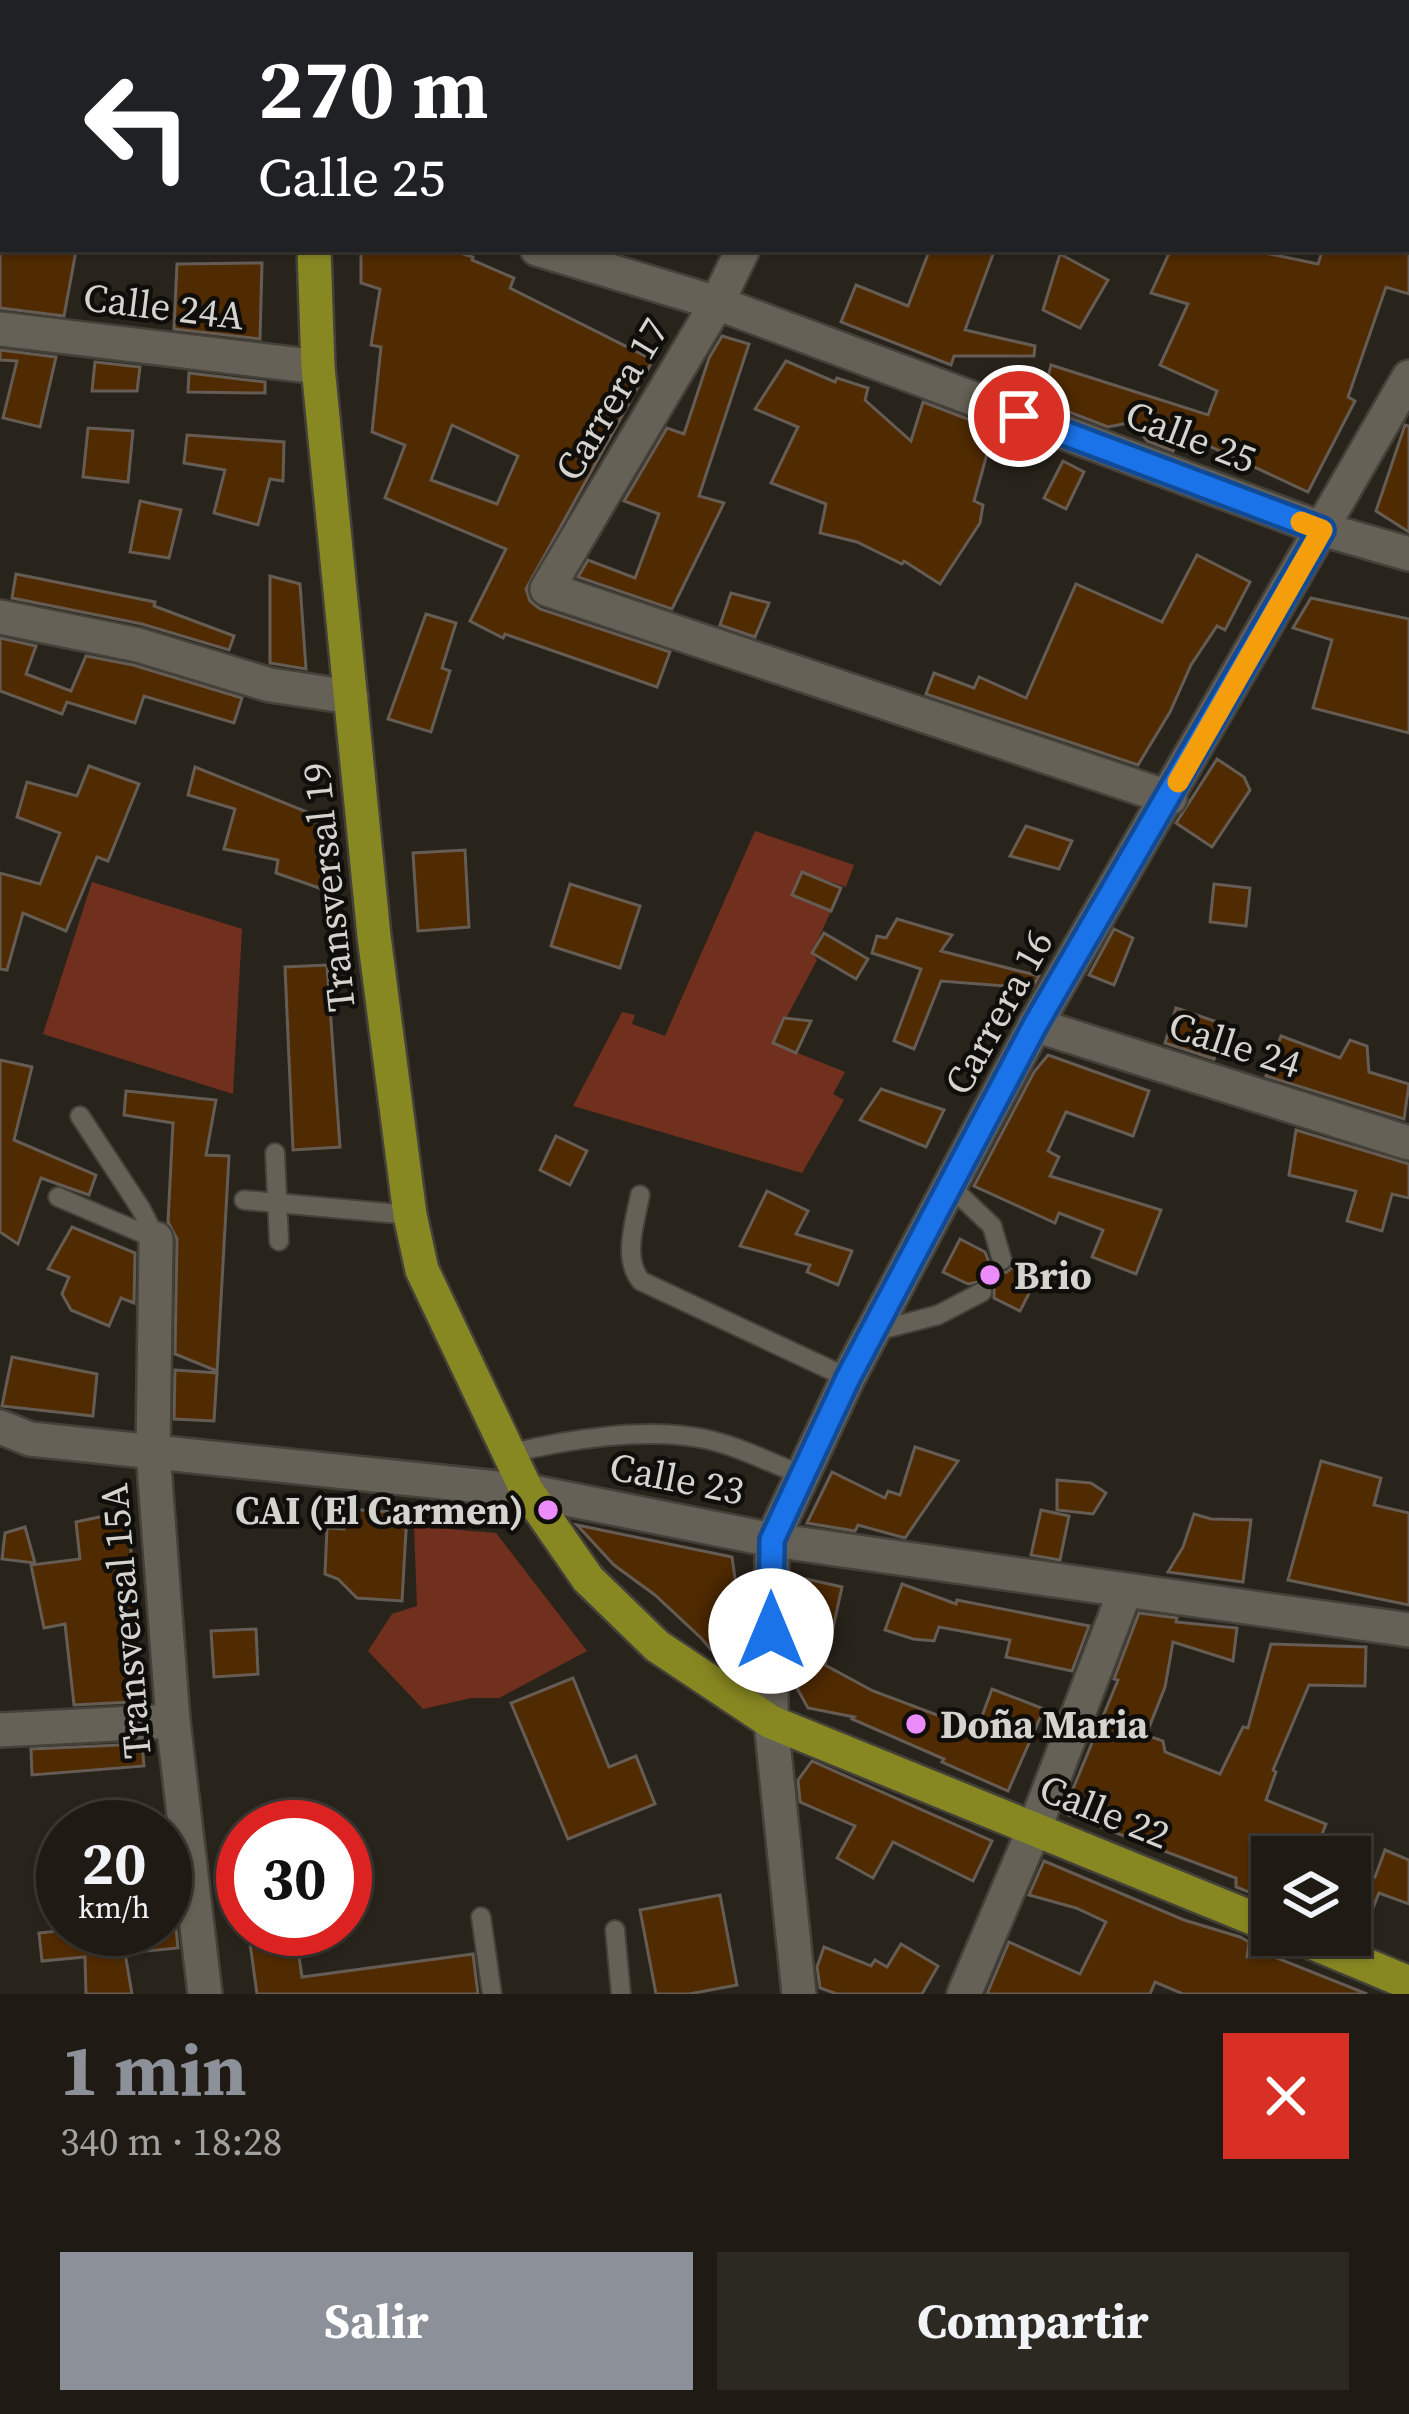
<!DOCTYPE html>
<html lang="es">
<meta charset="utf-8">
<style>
body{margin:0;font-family:"Source Serif 4",serif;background:#2c2822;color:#f1f3f6;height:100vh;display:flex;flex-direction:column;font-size:45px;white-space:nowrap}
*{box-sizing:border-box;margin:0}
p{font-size:39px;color:#a1a1a0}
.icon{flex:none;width:66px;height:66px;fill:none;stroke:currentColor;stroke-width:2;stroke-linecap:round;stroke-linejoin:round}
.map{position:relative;height:1994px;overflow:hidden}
.sheet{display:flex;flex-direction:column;background:#1f1b14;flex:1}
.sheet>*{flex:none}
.top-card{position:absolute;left:0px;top:0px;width:1410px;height:252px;box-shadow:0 3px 9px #0004,0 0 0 3px #3c3934;background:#202124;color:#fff;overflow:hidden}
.buttons{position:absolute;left:1251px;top:1836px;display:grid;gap:24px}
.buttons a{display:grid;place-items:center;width:120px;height:120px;border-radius:0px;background:#1f1b14;box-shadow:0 3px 9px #0004,0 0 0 3px #3c3934;font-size:60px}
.speed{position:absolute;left:36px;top:1800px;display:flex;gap:24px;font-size:60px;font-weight:700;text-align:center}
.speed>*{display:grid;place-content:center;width:156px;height:156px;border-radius:50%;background:#1f1b14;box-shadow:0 3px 9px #0004,0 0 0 3px #3c3934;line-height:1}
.speed small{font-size:30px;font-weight:400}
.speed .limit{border:18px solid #d22;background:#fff;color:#111}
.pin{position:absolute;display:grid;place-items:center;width:102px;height:102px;color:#fff;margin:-51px;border:6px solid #fff;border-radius:50%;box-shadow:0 3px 12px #0007}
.me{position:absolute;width:132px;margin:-66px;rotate:0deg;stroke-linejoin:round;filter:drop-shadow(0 0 9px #0008)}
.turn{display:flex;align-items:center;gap:42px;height:252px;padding:0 60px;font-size:54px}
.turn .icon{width:156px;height:156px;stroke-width:2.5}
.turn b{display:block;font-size:84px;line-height:102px}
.round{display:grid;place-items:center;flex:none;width:126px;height:126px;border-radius:0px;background:#2c2822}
.overview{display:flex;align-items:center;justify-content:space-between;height:204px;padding:0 60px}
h1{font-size:72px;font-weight:700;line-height:90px;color:#8c9099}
.primary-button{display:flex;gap:24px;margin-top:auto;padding:24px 60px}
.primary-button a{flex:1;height:138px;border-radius:0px;background:#8c9099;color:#fff;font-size:48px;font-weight:700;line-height:138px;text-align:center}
.primary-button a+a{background:#2c2822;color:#f1f3f6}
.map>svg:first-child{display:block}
.green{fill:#71301d}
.building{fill:#502a00;stroke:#655c54;stroke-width:3;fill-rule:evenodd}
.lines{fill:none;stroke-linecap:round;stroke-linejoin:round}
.service-casing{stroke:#44403a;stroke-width:22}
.minor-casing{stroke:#44403a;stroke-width:38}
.tertiary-casing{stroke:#44403a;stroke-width:38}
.primary-casing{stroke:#44403a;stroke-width:38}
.path{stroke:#7d7972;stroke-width:6;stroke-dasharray:9 9;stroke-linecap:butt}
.service{stroke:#666156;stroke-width:18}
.minor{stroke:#666156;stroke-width:33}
.tertiary{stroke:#666156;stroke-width:33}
.primary{stroke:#882;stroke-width:33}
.route-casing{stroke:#114b97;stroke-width:30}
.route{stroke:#1a73e8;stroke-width:21}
.slow{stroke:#f59e0b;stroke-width:21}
.poi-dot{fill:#ec8cfa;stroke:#100e0a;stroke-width:4.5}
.labels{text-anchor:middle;stroke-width:9;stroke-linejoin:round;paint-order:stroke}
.street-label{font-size:39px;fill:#d5d3cd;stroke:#100e0a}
.poi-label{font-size:39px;font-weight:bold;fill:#d5d3cd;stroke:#100e0a;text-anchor:start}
</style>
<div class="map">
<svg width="1409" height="1994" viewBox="0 0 1409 1994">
<rect width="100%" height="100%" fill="#29241b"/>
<!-- green -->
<g class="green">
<path d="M 755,831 L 854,865 L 846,887 L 802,872 L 792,894 L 831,911 L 812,953 L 817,960 L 773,1043 L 845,1072 L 833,1094 L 844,1100 L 802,1173 L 573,1106 L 622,1012 L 635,1015 L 632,1024 L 665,1036 Z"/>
<path d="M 92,882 L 242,929 L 233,1094 L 43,1034 Z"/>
<path d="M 414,1526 L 496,1533 L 587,1651 L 499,1698 L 471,1698 L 423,1709 L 368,1651 L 392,1614 L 417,1606 Z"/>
</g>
<!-- building -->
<g class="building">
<path d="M 0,249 L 76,251 L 64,316 L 0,308 Z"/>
<path d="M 361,249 L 447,249 L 473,257 L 472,260 L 514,278 L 510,288 L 653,360 L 526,589 L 530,601 L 540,609 L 670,652 L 657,687 L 505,634 L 503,638 L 470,621 L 506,549 L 385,498 L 405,445 L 372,432 L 381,347 L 371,345 L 380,289 L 361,283 ZM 452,425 L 518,456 L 497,504 L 431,480 Z"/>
<path d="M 930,249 L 995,249 L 965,330 L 1035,346 L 1034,356 L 954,356 L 951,365 L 841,322 L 856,285 L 908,306 Z"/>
<path d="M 1171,249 L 1246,249 L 1318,264 L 1323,249 L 1409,249 L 1409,294 L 1386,287 L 1348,397 L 1355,401 L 1308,492 L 1179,432 L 1173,451 L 1147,441 L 1133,422 L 1108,427 L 1056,407 L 1044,393 L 1051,365 L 1208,415 L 1217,391 L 1160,365 L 1188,304 L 1151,293 Z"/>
<path d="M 1060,254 L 1108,280 L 1080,328 L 1043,310 Z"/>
<path d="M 262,263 L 260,339 L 174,329 L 177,264 Z"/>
<path d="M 722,336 L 749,344 L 699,496 L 724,503 L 672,609 L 578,577 L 588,560 L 635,578 L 659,514 L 624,501 L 667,428 L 684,434 L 709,358 Z"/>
<path d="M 0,350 L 56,357 L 40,427 L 3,418 L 17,361 L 0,360 Z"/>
<path d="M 786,361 L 835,382 L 837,378 L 868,388 L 865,400 L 911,441 L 923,402 L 994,429 L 974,501 L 983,505 L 980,523 L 940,584 L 904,561 L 902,564 L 857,542 L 820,533 L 826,504 L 771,483 L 798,427 L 755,409 Z"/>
<path d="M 95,362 L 140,367 L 137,391 L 92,391 Z"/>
<path d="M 189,373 L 265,382 L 265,393 L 188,392 Z"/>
<path d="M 1405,425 L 1409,426 L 1409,532 L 1376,511 Z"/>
<path d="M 88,428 L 133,431 L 128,482 L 83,477 Z"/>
<path d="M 187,435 L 284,442 L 283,481 L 270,479 L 258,525 L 214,513 L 225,470 L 184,463 Z"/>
<path d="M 1063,461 L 1084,472 L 1066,509 L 1044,498 Z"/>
<path d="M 140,501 L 181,510 L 169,558 L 130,552 Z"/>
<path d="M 1197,555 L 1250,582 L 1225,630 L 1217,626 L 1191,665 L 1170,712 L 1138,765 L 926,694 L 934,673 L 974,688 L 979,677 L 1026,698 L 1076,584 L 1162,622 Z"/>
<path d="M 16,574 L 155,602 L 154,606 L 234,636 L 229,650 L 142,624 L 12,598 Z"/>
<path d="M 270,576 L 300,584 L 306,669 L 270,663 Z"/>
<path d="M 731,593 L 769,603 L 755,637 L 720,625 Z"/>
<path d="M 1311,598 L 1409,619 L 1409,733 L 1313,708 L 1332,640 L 1293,628 Z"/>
<path d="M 426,614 L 456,623 L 442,668 L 450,671 L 431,732 L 388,719 Z"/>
<path d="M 0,638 L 36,646 L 26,674 L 71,691 L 86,656 L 133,665 L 242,698 L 234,723 L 144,696 L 135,723 L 67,702 L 62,714 L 0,691 Z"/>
<path d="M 1217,759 L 1244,777 L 1250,790 L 1212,847 L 1176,823 Z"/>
<path d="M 89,766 L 139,784 L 108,861 L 97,857 L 66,931 L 23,913 L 7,970 L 0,969 L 0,873 L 40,884 L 60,833 L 17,817 L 27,782 L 77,796 Z"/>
<path d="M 195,767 L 317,816 L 322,889 L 276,873 L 278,860 L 224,849 L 235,809 L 188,795 Z"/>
<path d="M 1026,826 L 1072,841 L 1059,869 L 1010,856 Z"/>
<path d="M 465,850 L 469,927 L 418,931 L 413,853 Z"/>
<path d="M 802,872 L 841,888 L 831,911 L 792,895 Z"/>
<path d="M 570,884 L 640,906 L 620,968 L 551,946 Z"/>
<path d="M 1214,884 L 1250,888 L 1246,926 L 1210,922 Z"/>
<path d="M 897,919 L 952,935 L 941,951 L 1039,976 L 1032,988 L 941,981 L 914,1049 L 894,1041 L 921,969 L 872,953 L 877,936 L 886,938 Z"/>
<path d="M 1114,929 L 1133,938 L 1114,985 L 1089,975 Z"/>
<path d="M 824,933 L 868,959 L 856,979 L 812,953 Z"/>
<path d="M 327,965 L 340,1147 L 293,1150 L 285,967 Z"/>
<path d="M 1176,1008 L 1226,1025 L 1214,1059 L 1165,1043 Z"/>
<path d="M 784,1018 L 811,1021 L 796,1053 L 773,1043 Z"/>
<path d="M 1281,1036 L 1340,1058 L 1350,1040 L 1367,1046 L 1369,1072 L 1409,1084 L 1404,1119 L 1266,1076 Z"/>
<path d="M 1048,1055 L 1149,1091 L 1133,1136 L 1066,1112 L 1048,1151 L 1059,1157 L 1050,1176 L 1161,1210 L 1136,1274 L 1092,1257 L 1103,1230 L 1059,1213 L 1055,1223 L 974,1186 L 1034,1072 Z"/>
<path d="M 0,1060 L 32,1067 L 14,1140 L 96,1175 L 89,1195 L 41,1178 L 18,1244 L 0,1232 Z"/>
<path d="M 881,1089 L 944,1110 L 926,1147 L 860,1120 Z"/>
<path d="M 126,1091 L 216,1100 L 206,1155 L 229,1156 L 217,1371 L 175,1354 L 177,1239 L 168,1222 L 173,1123 L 124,1115 Z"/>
<path d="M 1296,1130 L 1409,1164 L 1409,1198 L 1392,1194 L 1382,1231 L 1347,1221 L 1356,1191 L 1289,1175 Z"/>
<path d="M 556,1136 L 587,1151 L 570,1185 L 540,1170 Z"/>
<path d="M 767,1191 L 808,1211 L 796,1234 L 852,1251 L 838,1285 L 807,1272 L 810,1265 L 740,1246 Z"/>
<path d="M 72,1227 L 135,1253 L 134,1303 L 121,1298 L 109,1326 L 71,1310 L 62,1294 L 69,1277 L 48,1269 Z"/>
<path d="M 960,1239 L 985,1252 L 990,1265 L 998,1273 L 1007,1272 L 1014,1266 L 1037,1278 L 1020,1311 L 994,1298 L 994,1287 L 988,1280 L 968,1284 L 943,1272 Z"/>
<path d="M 12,1357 L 97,1374 L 93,1416 L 2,1406 Z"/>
<path d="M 175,1370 L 217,1373 L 214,1421 L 174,1419 Z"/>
<path d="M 915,1447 L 958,1461 L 905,1538 L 858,1525 L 855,1531 L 807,1523 L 832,1472 L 885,1498 L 888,1491 L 900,1495 Z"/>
<path d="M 1321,1461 L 1381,1478 L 1374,1505 L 1409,1513 L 1409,1605 L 1288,1580 Z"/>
<path d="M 1057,1480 L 1091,1483 L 1106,1493 L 1093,1514 L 1057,1510 Z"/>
<path d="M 345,1509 L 407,1513 L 402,1601 L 357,1598 L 338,1579 L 325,1574 L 327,1528 L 344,1529 Z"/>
<path d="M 1041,1510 L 1069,1516 L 1060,1560 L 1031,1555 Z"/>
<path d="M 127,1511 L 138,1622 L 122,1623 L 131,1702 L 74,1705 L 65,1624 L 44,1628 L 31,1565 L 80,1559 L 76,1522 Z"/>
<path d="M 1194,1514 L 1211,1519 L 1251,1520 L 1243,1582 L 1168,1572 L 1183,1547 Z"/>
<path d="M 577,1525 L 732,1557 L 750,1683 L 724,1665 L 701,1638 L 655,1595 L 614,1565 Z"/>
<path d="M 25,1527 L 35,1563 L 2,1559 L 5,1533 Z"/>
<path d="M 793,1576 L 842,1587 L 825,1665 L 873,1691 L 977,1730 L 992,1689 L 1044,1709 L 1008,1791 L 942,1762 L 944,1759 L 852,1719 L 854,1717 L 808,1708 L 792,1679 Z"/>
<path d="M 902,1584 L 956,1604 L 957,1600 L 1089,1626 L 1072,1671 L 1006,1657 L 1010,1640 L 939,1627 L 934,1641 L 913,1639 L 885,1630 Z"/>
<path d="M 1139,1613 L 1177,1618 L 1176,1622 L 1237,1628 L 1233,1661 L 1173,1642 L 1165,1687 L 1146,1735 L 1163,1741 L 1165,1752 L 1220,1774 L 1243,1727 L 1248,1728 L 1271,1644 L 1366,1647 L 1365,1686 L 1309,1685 L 1273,1770 L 1276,1772 L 1266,1800 L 1326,1824 L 1313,1857 L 1272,1857 L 1272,1901 L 1236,1887 L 1236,1878 L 1063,1813 L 1118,1680 L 1114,1679 Z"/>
<path d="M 256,1629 L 258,1674 L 214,1677 L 211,1631 Z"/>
<path d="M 573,1678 L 609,1767 L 636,1756 L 655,1804 L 568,1839 L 511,1703 Z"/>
<path d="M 142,1744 L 144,1766 L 32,1775 L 31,1749 Z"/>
<path d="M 812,1761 L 992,1841 L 973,1881 L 893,1842 L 873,1878 L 837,1858 L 855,1826 L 800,1802 L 798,1780 Z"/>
<path d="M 1385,1850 L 1409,1860 L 1409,1904 L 1379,1893 L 1360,1940 L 1350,1936 L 1350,1867 L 1375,1877 Z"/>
<path d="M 1044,1861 L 1184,1920 L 1240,1937 L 1249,1942 L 1247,1957 L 1272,1956 L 1367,1994 L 1183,1994 L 1155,1982 L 1150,1994 L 987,1994 L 1009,1942 L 1080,1974 L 1106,1922 L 1076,1908 L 1029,1895 Z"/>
<path d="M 720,1895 L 737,1985 L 689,1994 L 656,1994 L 640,1910 Z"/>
<path d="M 77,1929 L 176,1929 L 178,1948 L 125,1953 L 132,1994 L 86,1994 L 85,1957 L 42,1961 L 39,1933 Z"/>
<path d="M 248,1929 L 295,1929 L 302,1977 L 473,1954 L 478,1994 L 257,1994 Z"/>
<path d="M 901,1944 L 938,1966 L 922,1994 L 837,1994 L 820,1988 L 817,1967 L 824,1947 L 871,1966 L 875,1960 L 887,1967 Z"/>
</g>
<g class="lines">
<!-- service casing -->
<g class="service-casing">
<g id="service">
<path d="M 80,1116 L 141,1209 L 156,1239"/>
<path d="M 275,1153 L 279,1241"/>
<path d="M 950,1186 L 992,1226 L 1002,1260"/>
<path d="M 640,1195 C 635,1223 622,1258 641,1281 L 848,1378"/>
<path d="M 58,1197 L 156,1239"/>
<path d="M 244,1200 L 410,1215"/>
<path d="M 872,1332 L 938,1315 L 982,1292"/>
<path d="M 509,1454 C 566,1439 648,1427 705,1439 C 738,1446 771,1463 802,1475"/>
<path d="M 481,1917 L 492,1994"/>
<path d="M 615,1930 L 621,1994"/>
</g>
</g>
<!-- minor casing -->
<g class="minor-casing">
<g id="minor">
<path d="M 338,0 L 342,3"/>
<path d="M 600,3 L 601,0"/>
<path d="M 867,3 L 868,0"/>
<path d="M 0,78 L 3,79"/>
<path d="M 537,249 L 717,303 L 1322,529 L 1409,554"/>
<path d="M 743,249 L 717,303 L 547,589 L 1170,798"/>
<path d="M 0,329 L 318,367"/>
<path d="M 0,617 L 138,645 L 270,685 L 351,697"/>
<path d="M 1035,1025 L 1409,1143"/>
<path d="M 156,1239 L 153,1452 L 173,1721 L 205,1994"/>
<path d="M 0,1427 L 30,1439 L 527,1491 L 772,1540 L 1409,1630"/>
<path d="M 771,1722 L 772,1540 L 848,1378 L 1035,1025 L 1409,377"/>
<path d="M 0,1730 L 173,1721"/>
<path d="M 964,1994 L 1035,1827 L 1125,1591"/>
</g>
</g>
<!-- tertiary casing -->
<g class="tertiary-casing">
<path id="tertiary" d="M 771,1722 L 799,1994"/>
</g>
<!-- primary casing -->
<g class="primary-casing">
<g id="primary">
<path d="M 298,0 L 298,3"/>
<path d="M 314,249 L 318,367 L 374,936 L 410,1215 L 422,1270 L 527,1491 L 588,1579 L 657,1646 L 771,1722 L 1272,1926"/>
<path d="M 1294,1935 L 1409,1983"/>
</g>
</g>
<!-- path -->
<path class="path" d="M 1035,3 L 1037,0"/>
<!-- service -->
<use href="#service" class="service"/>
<!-- minor -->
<use href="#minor" class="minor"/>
<!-- tertiary -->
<use href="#tertiary" class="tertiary"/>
<!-- primary -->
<use href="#primary" class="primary"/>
</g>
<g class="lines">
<!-- route casing -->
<g class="route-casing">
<path id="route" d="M 771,1631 L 772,1540 L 848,1378 L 1035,1025 L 1322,530 L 1019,416"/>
</g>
<!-- route -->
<use href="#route" class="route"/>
<!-- slow -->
<path class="slow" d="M 1178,782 L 1322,530 L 1301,522"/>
</g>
<!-- markers -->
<g class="poi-dot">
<circle cx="990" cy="1275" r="12"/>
<circle cx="548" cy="1510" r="12"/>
<circle cx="916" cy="1724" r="12"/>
</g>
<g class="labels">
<!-- street labels -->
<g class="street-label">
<text transform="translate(164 306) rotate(7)" y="14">Calle 24A</text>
<text transform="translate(611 399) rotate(-59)" y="14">Carrera 17</text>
<text transform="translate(1191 436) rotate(21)" y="14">Calle 25</text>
<text transform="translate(328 887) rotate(-96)" y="14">Transversal 19</text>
<text transform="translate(998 1012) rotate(-61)" y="14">Carrera 16</text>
<text transform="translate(1235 1044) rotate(18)" y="14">Calle 24</text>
<text transform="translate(677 1478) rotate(11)" y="14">Calle 23</text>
<text transform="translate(125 1621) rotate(-95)" y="14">Transversal 15A</text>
<text transform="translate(1105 1811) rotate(22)" y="14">Calle 22</text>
</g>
<!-- poi labels -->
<g class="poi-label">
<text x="1014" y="1289">Brio</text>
<text x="524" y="1524" text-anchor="end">CAI (El Carmen)</text>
<text x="940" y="1738">Doña Maria</text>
</g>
</g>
</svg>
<div class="buttons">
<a><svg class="icon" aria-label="layers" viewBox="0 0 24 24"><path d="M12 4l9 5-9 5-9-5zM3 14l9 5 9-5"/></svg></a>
</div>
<div class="speed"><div>20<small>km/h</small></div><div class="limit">30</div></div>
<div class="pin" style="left:1019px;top:416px;background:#d93025"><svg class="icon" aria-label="arrive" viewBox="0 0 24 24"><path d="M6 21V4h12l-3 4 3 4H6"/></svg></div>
<svg class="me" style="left:771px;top:1631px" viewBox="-20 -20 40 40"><circle r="19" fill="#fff"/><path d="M0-13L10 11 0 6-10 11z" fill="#1a73e8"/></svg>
<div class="top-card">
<div class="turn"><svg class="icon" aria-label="left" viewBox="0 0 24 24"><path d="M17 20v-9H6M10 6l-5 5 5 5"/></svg><div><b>270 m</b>Calle 25</div></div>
</div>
</div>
<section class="sheet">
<div class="overview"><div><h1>1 min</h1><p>340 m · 18:28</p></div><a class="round" style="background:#d93025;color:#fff"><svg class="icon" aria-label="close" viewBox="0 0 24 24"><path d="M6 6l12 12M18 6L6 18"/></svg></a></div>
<div class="primary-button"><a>Salir</a><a>Compartir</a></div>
</section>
